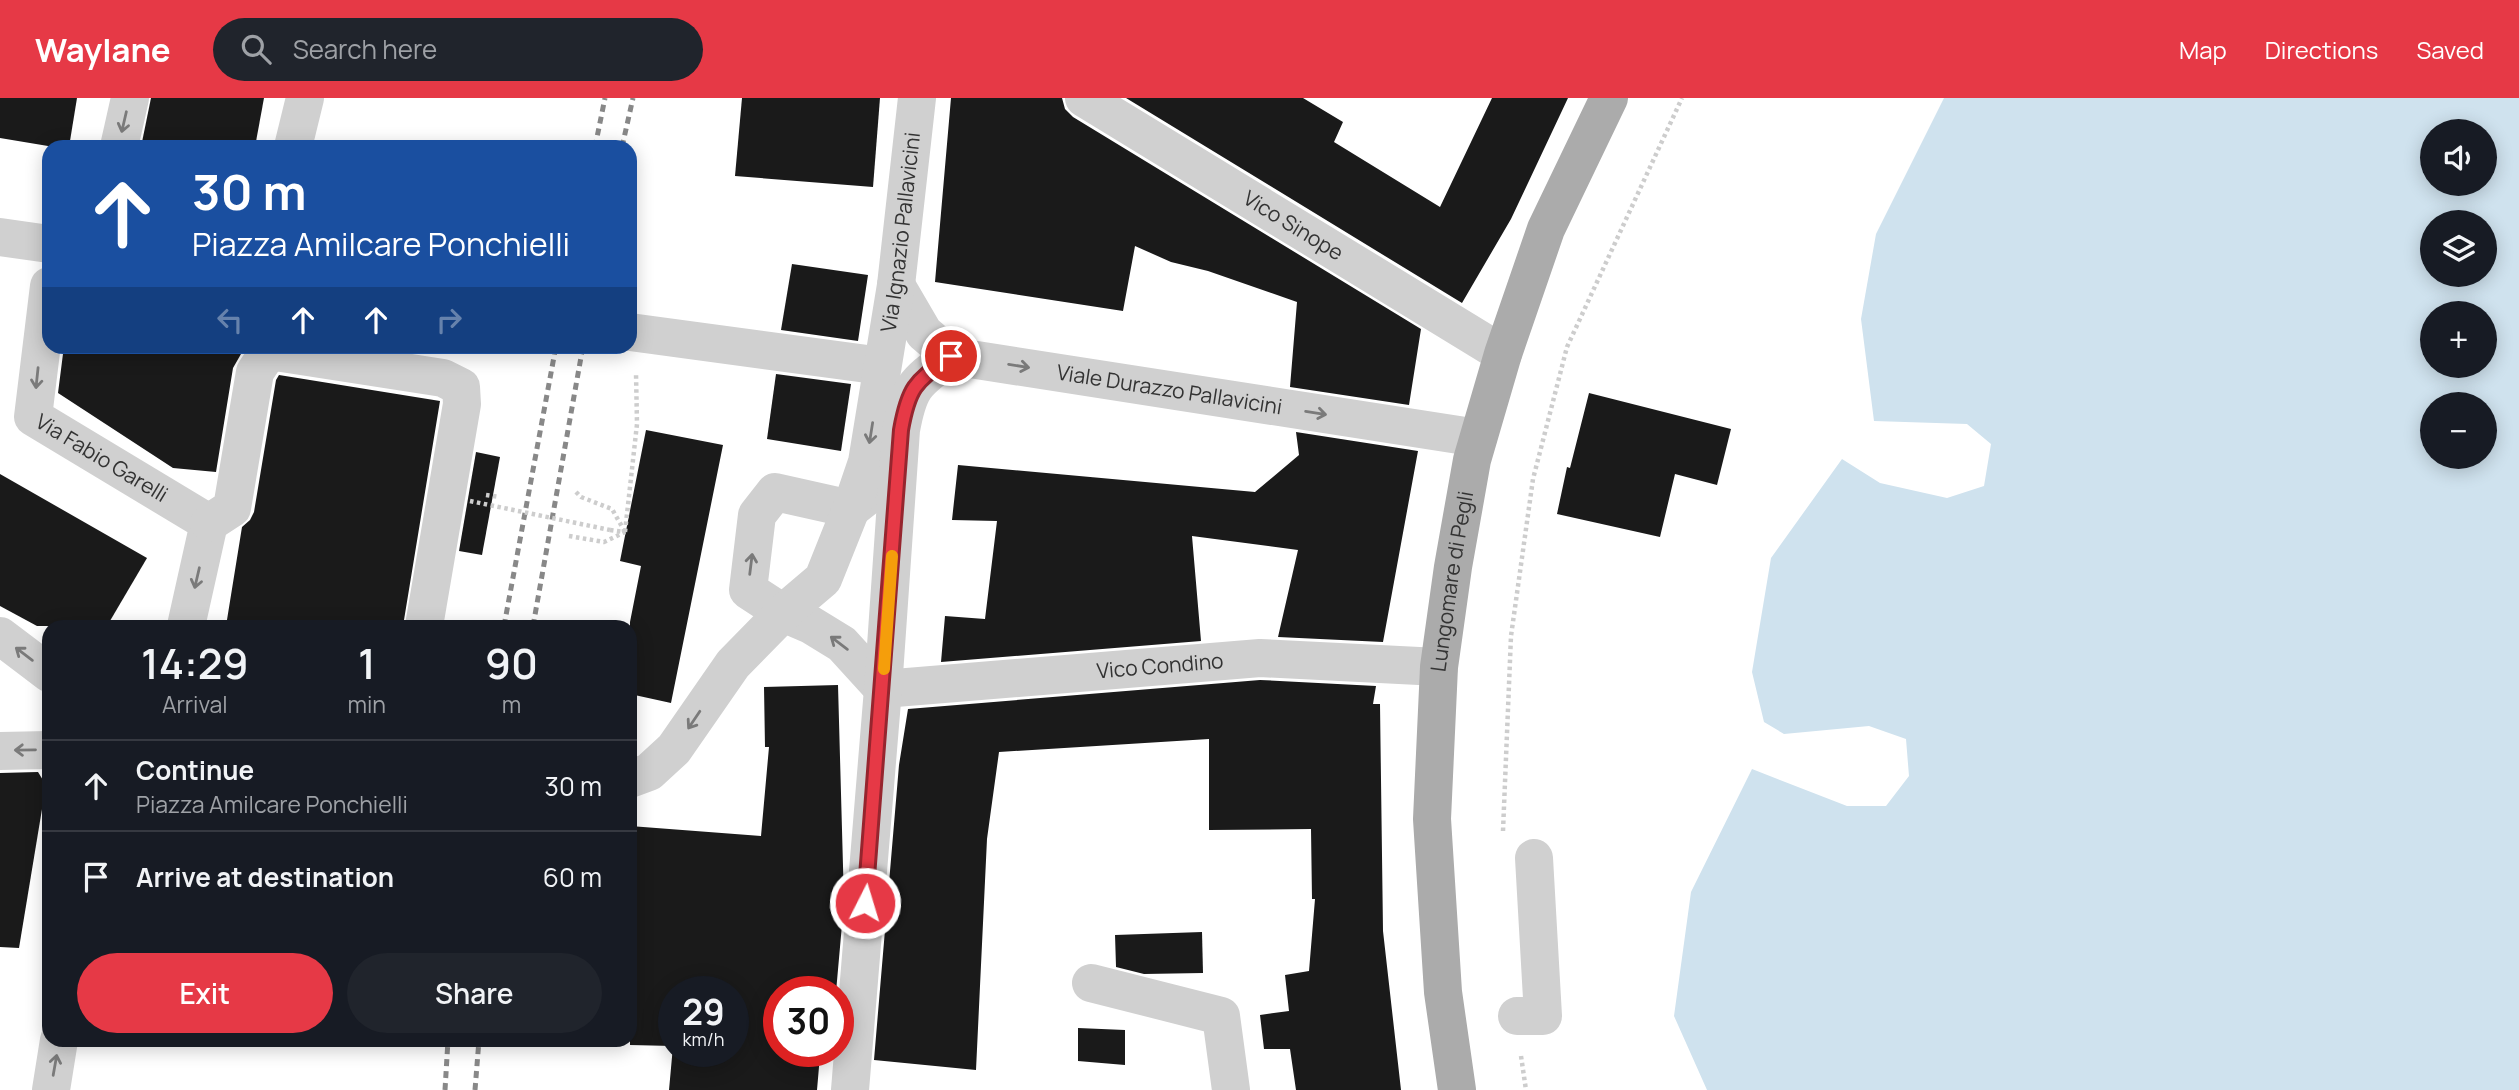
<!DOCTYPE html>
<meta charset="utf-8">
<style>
body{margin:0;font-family:Manrope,sans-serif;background:#20242c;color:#f1f3f6;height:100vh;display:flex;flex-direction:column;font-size:26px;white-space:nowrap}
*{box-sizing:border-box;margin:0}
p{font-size:23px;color:#9ea1a6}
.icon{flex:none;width:38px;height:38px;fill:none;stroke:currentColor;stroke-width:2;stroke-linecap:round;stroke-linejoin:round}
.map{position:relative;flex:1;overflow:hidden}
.details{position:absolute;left:42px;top:522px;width:595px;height:427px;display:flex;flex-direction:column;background:#171b24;border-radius:21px;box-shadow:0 4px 18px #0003}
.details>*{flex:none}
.hud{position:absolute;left:42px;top:42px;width:595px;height:214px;border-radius:21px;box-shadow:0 4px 18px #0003;background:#1a4fa0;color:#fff;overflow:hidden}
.fabs{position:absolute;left:2420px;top:21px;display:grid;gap:14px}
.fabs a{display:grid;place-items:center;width:77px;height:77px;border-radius:50%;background:#171b24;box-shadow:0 4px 18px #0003;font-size:35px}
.speed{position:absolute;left:658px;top:878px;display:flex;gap:14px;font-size:35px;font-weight:700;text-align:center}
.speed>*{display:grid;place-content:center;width:91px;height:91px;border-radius:50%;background:#171b24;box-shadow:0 4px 18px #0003;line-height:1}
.speed small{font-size:18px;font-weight:400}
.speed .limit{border:10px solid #d22;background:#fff;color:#111}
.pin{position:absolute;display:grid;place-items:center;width:60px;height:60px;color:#fff;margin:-30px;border:4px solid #fff;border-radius:50%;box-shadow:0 2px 7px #0007}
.me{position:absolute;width:77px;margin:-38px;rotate:5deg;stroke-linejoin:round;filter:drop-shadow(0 0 5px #0008)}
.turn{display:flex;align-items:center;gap:24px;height:147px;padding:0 35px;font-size:32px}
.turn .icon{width:91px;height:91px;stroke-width:2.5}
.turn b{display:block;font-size:49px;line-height:60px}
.lanes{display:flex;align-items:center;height:66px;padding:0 35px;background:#0003;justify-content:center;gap:35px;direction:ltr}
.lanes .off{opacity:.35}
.eta{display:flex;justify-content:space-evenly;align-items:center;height:119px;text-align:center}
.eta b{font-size:42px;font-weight:600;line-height:49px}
.cta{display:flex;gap:14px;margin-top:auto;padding:14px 35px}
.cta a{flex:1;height:80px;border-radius:42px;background:#e63946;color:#fff;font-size:28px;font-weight:600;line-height:80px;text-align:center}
.cta a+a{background:#20242c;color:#f1f3f6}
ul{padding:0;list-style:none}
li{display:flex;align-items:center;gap:21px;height:91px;padding:0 35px;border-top:2px solid #363941}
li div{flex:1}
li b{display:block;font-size:26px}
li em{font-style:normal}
header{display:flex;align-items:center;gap:42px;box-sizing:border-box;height:98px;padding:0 35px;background:#e63946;color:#fff}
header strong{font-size:33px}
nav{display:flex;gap:38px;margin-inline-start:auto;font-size:24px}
.search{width:490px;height:63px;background:#20242c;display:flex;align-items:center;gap:18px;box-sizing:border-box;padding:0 24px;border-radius:38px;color:#9ea1a6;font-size:26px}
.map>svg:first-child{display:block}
.water{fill:#cfe2ee;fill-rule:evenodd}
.building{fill:#1a1a1a;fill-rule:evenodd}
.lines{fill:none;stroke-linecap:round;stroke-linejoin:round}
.path{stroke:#cdcdcd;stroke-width:4.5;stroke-dasharray:3.5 3.5;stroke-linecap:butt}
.minor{stroke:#d0d0d0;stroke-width:38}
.major{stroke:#ababab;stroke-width:38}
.rail{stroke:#888;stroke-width:5;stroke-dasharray:7 5;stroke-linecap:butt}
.path-bridge{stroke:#cdcdcd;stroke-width:4.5;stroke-dasharray:3.5 3.5;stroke-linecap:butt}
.oneway{stroke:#7a7a7a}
.route-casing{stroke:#96252e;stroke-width:18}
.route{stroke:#e63946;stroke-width:12}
.slow{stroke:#f59e0b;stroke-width:12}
.labels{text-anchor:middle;stroke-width:7;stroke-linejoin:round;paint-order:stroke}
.street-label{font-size:21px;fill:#333;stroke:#fff}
</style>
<header>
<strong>Waylane</strong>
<div class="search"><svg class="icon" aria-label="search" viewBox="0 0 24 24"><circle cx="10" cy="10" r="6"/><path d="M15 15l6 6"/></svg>Search here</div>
<nav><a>Map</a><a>Directions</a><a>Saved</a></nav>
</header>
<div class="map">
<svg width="2519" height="992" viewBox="0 0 2519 992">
<rect width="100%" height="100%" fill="#fff"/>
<!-- water -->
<path class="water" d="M 1944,0 L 2519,0 L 2519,992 L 1707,992 L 1674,918 L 1691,794 L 1752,671 L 1847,708 L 1886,708 L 1909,678 L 1906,641 L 1869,628 L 1784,636 L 1764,624 L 1752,574 L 1771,460 L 1842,361 L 1880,385 L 1947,400 L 1984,388 L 1991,346 L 1967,326 L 1874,323 L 1861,221 L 1876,136 ZM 2432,33 L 2485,33 L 2485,86 L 2432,86 ZM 2432,124 L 2485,124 L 2485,177 L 2432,177 ZM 2432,215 L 2485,215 L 2485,268 L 2432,268 ZM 2432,306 L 2485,306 L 2485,359 L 2432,359 Z"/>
<!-- building -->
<g class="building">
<path d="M 0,0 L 77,0 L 69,49 L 54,49 L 0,40 Z"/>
<path d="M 151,0 L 264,0 L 255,49 L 141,49 Z"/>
<path d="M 742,0 L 880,0 L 873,89 L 735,78 Z"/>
<path d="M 951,0 L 1062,0 L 1065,11 L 1073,19 L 1421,231 L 1409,307 L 1290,289 L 1297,204 L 1208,173 L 1171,164 L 1135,148 L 1123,213 L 935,184 Z"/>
<path d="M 1126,0 L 1303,0 L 1343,24 L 1334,44 L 1440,109 L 1492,0 L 1568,0 L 1511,121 L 1462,205 Z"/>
<path d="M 792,166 L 868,177 L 858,243 L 781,232 Z"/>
<path d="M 64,248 L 227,248 L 226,254 L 241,256 L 233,270 L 216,374 L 173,370 L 58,295 Z"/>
<path d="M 776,276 L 851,286 L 841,353 L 767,341 Z"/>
<path d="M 279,277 L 440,303 L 403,528 L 226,528 L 242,429 L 250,422 L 254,414 L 276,282 Z"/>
<path d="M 1589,295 L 1731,331 L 1717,387 L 1675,376 L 1660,439 L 1557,416 L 1567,369 L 1570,370 Z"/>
<path d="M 646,332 L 723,347 L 671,605 L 630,596 L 630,524 L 641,468 L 620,463 Z"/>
<path d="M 1296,334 L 1418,353 L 1383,544 L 1278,539 L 1298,452 L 1192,438 L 1201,543 L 941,564 L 945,518 L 985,521 L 997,423 L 952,422 L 958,367 L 1255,394 L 1299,357 Z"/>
<path d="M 476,354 L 500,359 L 482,457 L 459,453 Z"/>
<path d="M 0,376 L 147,460 L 107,528 L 37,528 L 0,508 Z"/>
<path d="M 1260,582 L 1376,588 L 1373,606 L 1380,606 L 1383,833 L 1401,992 L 1296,992 L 1290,951 L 1264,951 L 1260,917 L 1289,913 L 1285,877 L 1309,873 L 1315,801 L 1312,801 L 1311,731 L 1209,732 L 1209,641 L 999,654 L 987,741 L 976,972 L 874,962 L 899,667 L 908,611 Z"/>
<path d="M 838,587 L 844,804 L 836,894 L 779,894 L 779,954 L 831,954 L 831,958 L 820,957 L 817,992 L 669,992 L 673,948 L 630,947 L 630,728 L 761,738 L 769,649 L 765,649 L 764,589 ZM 674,894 L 733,894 L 733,954 L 674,954 Z"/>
<path d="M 38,674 L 46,687 L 19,850 L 0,849 L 0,675 Z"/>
<path d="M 1202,834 L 1203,875 L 1144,876 L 1116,869 L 1115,837 Z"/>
<path d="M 1078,930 L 1125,932 L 1125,967 L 1078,963 Z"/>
</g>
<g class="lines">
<!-- path -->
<g class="path">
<path d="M 576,394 L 581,399 L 612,411 L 625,434"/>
<path d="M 486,397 L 499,399"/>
<path d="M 610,432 L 624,434"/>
<path d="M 625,434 L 637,326 L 636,275"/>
<path d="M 569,438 L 604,444 L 625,434"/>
<path d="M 1503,733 L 1511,538 L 1533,381 L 1567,249 L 1682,0"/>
<path d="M 1521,958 L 1526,992"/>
</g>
<!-- minor -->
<g class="minor">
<path id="s1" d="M 1084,0 L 1503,256"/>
<path d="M 119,49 L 130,0"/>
<path d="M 293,49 L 305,0"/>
<path d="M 0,139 L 49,146"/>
<path id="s2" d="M 896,187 L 924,235 L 951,258 L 1478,340"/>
<path id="s3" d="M 49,188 L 33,319 L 209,425 L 186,528"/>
<path d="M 630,234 L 882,268"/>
<path d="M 870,396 L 851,411 L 775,394 L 757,417 L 748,492 L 783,515 L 811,527 L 842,546 L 883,591"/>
<path d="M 209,425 L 232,410 L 255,274 L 269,253 L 443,280 L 461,289 L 462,306 L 424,528"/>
<path d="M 0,538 L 49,575"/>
<path id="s4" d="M 883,591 L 1260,560 L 1439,569"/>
<path d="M 0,653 L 49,652"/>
<path id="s5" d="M 630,681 L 649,674 L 674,651 L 733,566 L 783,515 L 823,481 L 851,411 L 867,364 L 896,187 L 917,0"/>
<path d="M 1091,885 L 1221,918 L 1231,992"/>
<path d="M 1517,918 L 1543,918 L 1534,760"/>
<path d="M 51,992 L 59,942"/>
<path d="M 850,992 L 883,591 L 901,332 C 909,287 916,284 951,258"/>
</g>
<!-- major -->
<path class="major" id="s6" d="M 1457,992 L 1443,894 L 1432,721 L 1439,569 L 1453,469 L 1472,362 L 1503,256 L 1546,131 L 1609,0"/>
<!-- rail -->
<g class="rail">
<path d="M 595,49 L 605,0"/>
<path d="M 622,49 L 633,0"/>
<path d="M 504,528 L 556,248"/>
<path d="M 533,528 L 583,248"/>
<path d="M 445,992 L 448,942"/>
<path d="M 475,992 L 479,942"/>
</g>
<!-- path-bridge -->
<g class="path-bridge">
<path d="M 568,248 L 611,253"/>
<path d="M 470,403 L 610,432"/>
</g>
</g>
<!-- one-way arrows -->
<defs><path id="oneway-shaft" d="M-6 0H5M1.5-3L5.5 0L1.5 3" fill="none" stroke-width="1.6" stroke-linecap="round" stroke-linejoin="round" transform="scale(1.75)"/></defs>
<g class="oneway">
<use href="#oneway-shaft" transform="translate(124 24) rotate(103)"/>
<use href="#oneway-shaft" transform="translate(1019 268) rotate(9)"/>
<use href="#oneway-shaft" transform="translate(37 280) rotate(96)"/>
<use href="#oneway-shaft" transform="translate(1316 315) rotate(9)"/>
<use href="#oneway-shaft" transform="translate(871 335) rotate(99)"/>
<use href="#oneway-shaft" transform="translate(751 466) rotate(-83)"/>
<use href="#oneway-shaft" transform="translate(197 480) rotate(103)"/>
<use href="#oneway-shaft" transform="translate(839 545) rotate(-143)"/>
<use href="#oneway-shaft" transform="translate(24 556) rotate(-143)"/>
<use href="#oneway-shaft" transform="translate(694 622) rotate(124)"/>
<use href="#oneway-shaft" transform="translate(25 652) rotate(179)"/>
<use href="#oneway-shaft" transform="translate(55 967) rotate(-80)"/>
</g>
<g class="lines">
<!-- route casing -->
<g class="route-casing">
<path id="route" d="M 865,805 L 901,332 C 909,287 916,284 951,258"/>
</g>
<!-- route -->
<use href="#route" class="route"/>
<!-- slow -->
<path class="slow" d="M 884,571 L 892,458"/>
</g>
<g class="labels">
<!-- street labels -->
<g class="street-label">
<text dy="7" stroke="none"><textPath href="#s1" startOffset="245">Vico Sinope</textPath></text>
<text dy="7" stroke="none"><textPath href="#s5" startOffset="639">Via Ignazio Pallavicini</textPath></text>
<text dy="7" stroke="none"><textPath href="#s2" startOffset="312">Viale Durazzo Pallavicini</textPath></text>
<text dy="7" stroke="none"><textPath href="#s3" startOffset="212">Via Fabio Garelli</textPath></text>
<text dy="7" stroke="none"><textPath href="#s6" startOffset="511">Lungomare di Pegli</textPath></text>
<text dy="7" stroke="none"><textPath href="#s4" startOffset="278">Vico Condino</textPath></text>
</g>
</g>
</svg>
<div class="fabs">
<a><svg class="icon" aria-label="sound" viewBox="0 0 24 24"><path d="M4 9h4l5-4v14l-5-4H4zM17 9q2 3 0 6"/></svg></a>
<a><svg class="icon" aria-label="layers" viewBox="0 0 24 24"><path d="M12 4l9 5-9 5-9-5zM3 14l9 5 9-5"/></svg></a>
<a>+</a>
<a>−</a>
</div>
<div class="speed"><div>29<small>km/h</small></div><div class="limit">30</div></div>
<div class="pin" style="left:951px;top:258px;background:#d93025"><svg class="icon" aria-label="arrive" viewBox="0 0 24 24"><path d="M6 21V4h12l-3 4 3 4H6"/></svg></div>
<svg class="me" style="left:865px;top:805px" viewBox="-20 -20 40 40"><circle r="17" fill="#e63946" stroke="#fff" stroke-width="3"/><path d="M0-11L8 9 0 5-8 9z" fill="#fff"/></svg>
<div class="hud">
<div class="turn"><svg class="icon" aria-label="ahead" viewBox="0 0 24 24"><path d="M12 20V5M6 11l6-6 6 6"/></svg><div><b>30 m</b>Piazza Amilcare Ponchielli</div></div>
<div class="lanes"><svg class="icon off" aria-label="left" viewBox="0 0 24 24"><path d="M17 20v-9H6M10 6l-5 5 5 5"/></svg><svg class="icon" aria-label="ahead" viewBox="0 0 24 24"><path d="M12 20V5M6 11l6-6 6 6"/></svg><svg class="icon" aria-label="ahead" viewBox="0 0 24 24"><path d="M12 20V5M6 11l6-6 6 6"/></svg><svg class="icon off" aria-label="right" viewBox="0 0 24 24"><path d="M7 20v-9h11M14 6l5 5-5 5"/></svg></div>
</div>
<section class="details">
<div class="eta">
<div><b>14:29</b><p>Arrival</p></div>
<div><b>1</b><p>min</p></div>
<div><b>90</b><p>m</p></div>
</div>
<ul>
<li><svg class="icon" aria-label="ahead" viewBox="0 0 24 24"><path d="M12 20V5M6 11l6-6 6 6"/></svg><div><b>Continue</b><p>Piazza Amilcare Ponchielli</p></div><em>30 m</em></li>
<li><svg class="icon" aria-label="arrive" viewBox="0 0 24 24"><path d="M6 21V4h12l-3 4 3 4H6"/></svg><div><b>Arrive at destination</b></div><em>60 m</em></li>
</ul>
<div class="cta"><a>Exit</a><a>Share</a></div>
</section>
</div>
